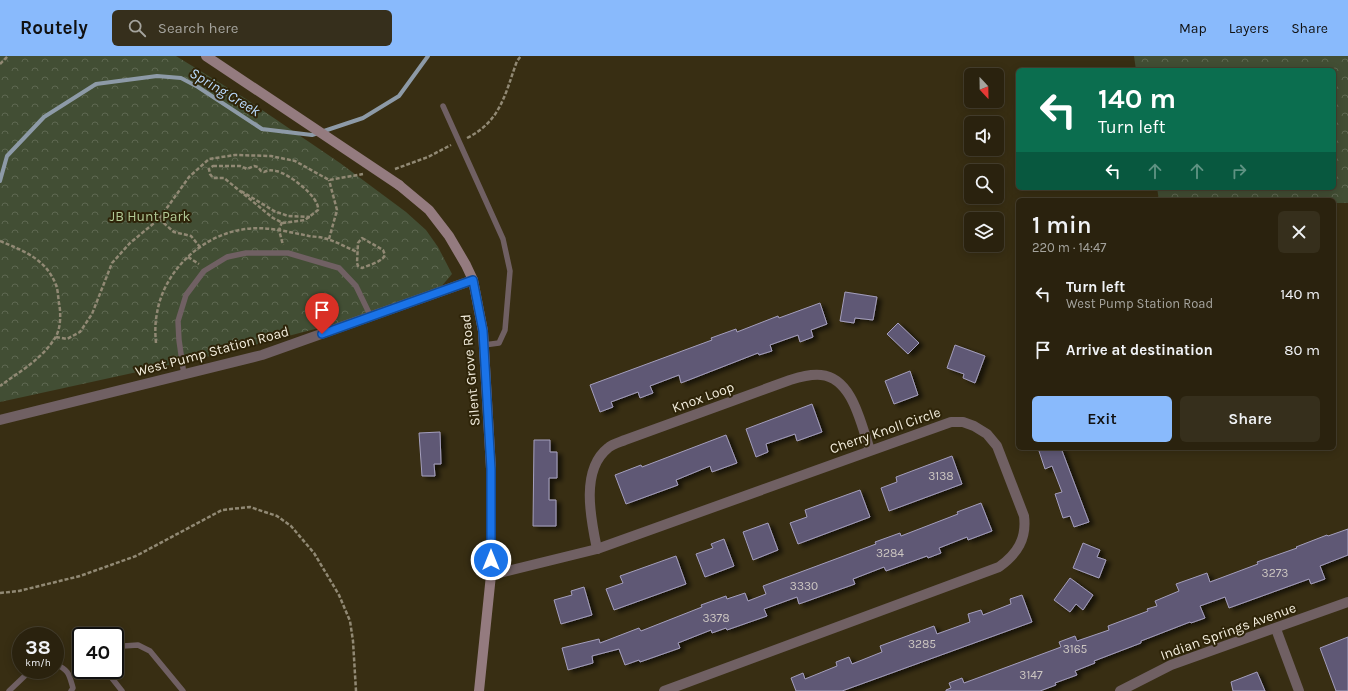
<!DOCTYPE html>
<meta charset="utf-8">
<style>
body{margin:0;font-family:Karla,sans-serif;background:#362f1c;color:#f1f3f6;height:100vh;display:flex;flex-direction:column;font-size:15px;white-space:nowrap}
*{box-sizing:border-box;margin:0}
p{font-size:13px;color:#a5a49e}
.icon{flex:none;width:22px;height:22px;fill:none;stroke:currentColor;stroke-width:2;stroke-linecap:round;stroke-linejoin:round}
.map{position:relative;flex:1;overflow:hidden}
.panel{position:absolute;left:1016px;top:142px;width:320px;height:252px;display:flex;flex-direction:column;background:#2a220e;border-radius:6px;box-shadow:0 2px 10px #0003,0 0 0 1px #463f2e}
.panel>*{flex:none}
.hud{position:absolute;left:1016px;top:12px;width:320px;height:122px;border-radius:6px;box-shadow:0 2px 10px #0003,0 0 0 1px #463f2e;background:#0b6e4f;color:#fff;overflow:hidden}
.needle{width:26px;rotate:158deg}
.controls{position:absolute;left:964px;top:12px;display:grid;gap:8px}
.controls a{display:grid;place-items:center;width:40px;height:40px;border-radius:6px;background:#2a220e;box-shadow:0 2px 10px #0003,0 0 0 1px #463f2e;font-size:20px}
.speed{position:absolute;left:12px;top:571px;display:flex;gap:8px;font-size:20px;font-weight:700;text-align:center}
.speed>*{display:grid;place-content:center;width:52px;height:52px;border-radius:50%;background:#2a220e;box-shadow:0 2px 10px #0003,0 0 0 1px #463f2e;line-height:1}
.speed small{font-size:10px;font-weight:400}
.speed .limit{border:2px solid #111;border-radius:6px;background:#fff;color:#111}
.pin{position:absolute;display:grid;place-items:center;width:34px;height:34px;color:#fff;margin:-41px -17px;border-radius:50% 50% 50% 0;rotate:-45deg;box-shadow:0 0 4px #0007}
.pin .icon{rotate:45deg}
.me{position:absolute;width:44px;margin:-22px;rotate:0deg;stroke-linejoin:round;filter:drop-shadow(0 0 3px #0008)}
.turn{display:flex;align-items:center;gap:14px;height:84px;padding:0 16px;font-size:18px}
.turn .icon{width:52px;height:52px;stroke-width:2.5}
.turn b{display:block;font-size:28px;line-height:34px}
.lanes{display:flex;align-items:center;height:38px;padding:0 16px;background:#0003;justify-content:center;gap:20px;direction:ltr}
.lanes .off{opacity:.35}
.round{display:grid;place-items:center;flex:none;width:42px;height:42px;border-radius:6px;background:#362f1c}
.overview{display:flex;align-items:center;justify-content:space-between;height:68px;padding:0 16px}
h1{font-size:24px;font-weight:600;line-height:30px}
.action{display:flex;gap:8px;margin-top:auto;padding:8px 16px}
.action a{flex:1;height:46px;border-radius:6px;background:#89bafc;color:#111;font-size:16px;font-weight:600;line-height:46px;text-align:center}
.action a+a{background:#362f1c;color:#f1f3f6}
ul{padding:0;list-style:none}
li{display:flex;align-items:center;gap:12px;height:56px;padding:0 16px}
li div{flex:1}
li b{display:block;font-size:15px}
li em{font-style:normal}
header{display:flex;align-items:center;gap:24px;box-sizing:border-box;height:56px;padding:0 20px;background:#89bafc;color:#111}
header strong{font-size:19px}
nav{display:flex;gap:22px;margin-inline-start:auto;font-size:14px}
.search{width:280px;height:36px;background:#362f1c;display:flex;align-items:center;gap:10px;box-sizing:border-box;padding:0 14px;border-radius:6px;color:#a5a49e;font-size:15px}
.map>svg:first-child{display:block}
.park{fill:url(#park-crowns)}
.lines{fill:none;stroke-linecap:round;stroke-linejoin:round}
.stream{stroke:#8d9aa7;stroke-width:4}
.building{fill:#5f5975;stroke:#a49ebd;filter:url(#shadow)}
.path{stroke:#918974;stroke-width:2.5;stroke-dasharray:4 2;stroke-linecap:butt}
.lane{stroke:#706063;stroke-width:5.5}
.street{stroke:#706063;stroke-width:10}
.secondary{stroke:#947b7f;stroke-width:10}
.secondary-bridge{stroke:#947b7f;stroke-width:10}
.route-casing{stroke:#114b97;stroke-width:10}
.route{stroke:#1a73e8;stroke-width:7}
.labels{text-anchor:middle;stroke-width:4;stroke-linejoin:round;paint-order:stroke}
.number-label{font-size:12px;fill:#cdc7c2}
.park-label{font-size:14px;fill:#b1ca96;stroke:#2e2409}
.street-label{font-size:14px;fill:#f2ecdc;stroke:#2e2409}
.water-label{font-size:15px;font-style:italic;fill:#badbfe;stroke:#2e2409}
</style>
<header>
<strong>Routely</strong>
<div class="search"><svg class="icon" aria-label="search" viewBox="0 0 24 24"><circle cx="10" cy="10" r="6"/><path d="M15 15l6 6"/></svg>Search here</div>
<nav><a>Map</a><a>Layers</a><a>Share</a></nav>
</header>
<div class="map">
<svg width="1348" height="635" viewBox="0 0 1348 635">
<defs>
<pattern id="park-crowns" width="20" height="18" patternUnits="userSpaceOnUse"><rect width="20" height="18" fill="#424e34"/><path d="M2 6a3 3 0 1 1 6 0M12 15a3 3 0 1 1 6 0" fill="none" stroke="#5e6851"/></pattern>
<filter id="shadow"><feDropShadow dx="4.5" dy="2.5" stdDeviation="2" flood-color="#0009"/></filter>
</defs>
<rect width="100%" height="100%" fill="#382e13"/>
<!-- park -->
<g class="park">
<path d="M 0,0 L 176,0 L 246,43 L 340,107 L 406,156 L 426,174 L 438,191 L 452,218 L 440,232 L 372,258 L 224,297 L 0,346 Z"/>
<path d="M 1134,0 L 1348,0 L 1348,147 L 1334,147 L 1334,144 L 1159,144 L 1157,132 L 1334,132 L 1334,14 L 1136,14 Z"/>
</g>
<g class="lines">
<!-- stream -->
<path class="stream" d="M 0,125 L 7,100 L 44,61 L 96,28 L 157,20 L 181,22 L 198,31 L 262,73 L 312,79 L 363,62 L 399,40 L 428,0"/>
</g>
<!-- building -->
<g class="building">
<path d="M 845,236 L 877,241 L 873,264 L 855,262 L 854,267 L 840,265 Z"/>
<path d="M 820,247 L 827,268 L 811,274 L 813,281 L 800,286 L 798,279 L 770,289 L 772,295 L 759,299 L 758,297 L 681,327 L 679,319 L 650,330 L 653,337 L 640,342 L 638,336 L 611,346 L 613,351 L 600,356 L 590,329 L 712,284 L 711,282 L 736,273 L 737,276 L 778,260 L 779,262 Z"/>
<path d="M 898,267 L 919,287 L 908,298 L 887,278 Z"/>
<path d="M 955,289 L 985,300 L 975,327 L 963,322 L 964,318 L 947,312 Z"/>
<path d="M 910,315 L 918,339 L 894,348 L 885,325 Z"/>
<path d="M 812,348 L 822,376 L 797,385 L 795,378 L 766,388 L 768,396 L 756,401 L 746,373 Z"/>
<path d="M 440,376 L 441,408 L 434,408 L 435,420 L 422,420 L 419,377 Z"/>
<path d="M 726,379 L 737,407 L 712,416 L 710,410 L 676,424 L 678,429 L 626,448 L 615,419 L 641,409 L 642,411 Z"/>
<path d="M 534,384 L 550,384 L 550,396 L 557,396 L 557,422 L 549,422 L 549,444 L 556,444 L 556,470 L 533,470 Z"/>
<path d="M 1038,392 L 1061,392 L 1089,466 L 1074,471 L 1070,460 L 1063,462 L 1055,438 L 1062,436 L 1052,410 L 1045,413 Z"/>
<path d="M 952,400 L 962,428 L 889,455 L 881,432 L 897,426 L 896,421 Z"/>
<path d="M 860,434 L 870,461 L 798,488 L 790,467 L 807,461 L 805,454 Z"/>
<path d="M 981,447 L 992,475 L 968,484 L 967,481 L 939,492 L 941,497 L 928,502 L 927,500 L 886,515 L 884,511 L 853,523 L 855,528 L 799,548 L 797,541 L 764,553 L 767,560 L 727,574 L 726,572 L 712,577 L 711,574 L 678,587 L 680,592 L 640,606 L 639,604 L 625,609 L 619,593 L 592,600 L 593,607 L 568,614 L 562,592 L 599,583 L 600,587 L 639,572 L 641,575 L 702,551 L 701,549 L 726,540 L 727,543 L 745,537 L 748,545 L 766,538 L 763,530 L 876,488 L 875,486 L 900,477 L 901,480 L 958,458 L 957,456 Z"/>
<path d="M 768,467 L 778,494 L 753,504 L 743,476 Z"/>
<path d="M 1348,473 L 1348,499 L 1320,510 L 1325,523 L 1311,528 L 1309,523 L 1229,552 L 1225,541 L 1200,550 L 1205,562 L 1191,567 L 1190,566 L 1141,585 L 1141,587 L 1094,605 L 1095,607 L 1075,615 L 1077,619 L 1055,627 L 1056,629 L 1040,635 L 946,635 L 946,634 L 951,632 L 949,627 L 962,622 L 964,627 L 1053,594 L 1061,591 L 1059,586 L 1075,580 L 1077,585 L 1109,574 L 1108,570 L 1148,555 L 1147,553 L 1157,550 L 1155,545 L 1179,535 L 1176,528 L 1207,517 L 1210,526 L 1258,508 L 1257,506 L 1297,492 L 1296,491 L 1327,479 L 1328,480 Z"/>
<path d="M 724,483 L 734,510 L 705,521 L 696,498 L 713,492 L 711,488 Z"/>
<path d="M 1083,487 L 1100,494 L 1097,501 L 1106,504 L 1099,522 L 1073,512 Z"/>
<path d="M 676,500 L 686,528 L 614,554 L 606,533 L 623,527 L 620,520 Z"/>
<path d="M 1070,522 L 1093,539 L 1083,554 L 1076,548 L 1070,556 L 1054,544 Z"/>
<path d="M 584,531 L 592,559 L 561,568 L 554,544 L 572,539 L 571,535 Z"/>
<path d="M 1022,539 L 1032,566 L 842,635 L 796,635 L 791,622 L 803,617 L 805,623 L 837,610 L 836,606 L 849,601 L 852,608 L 882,596 L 880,590 L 934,570 L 937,578 L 970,566 L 968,558 L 981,554 L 983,559 L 1011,548 L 1010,543 Z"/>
<path d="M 1348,581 L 1348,635 L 1336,635 L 1320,592 Z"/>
<path d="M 1257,616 L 1265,635 L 1233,635 L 1231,626 Z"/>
</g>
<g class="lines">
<!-- path -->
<g class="path">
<path d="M 0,8 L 8,0"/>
<path d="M 467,82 C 501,65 505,38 517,5 L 521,0"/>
<path d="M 213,110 L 240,110 L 247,113 L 254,110 L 258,111 L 261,115 L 264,116 C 268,114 271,114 276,115 C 288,117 320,141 318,154 L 305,164 L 283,167 L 273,162 L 224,122 L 213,122 L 210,118 L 209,113 Z"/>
<path d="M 395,113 L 428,101 L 451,89"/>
<path d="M 241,135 L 274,155 L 288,160 L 310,161"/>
<path d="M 159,163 L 174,176 L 191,180 L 200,191"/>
<path d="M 282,166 L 279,174 L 283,189"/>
<path d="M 362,182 L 383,194 L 385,199 C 382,206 369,209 362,212 L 358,210 L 357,207 L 358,187 Z"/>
<path d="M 329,183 L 337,154 L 329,124"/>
<path d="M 0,185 C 24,195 46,203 56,229 C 58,234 58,241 59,247 C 61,257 61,273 55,282 C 42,303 19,316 0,330"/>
<path d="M 188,201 L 199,208"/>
<path d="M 56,281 L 67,283 L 80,276 L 92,258 L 112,207 L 130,187 L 159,163 L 189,121 L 209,103 L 235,99 L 271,100 L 295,105 L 329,124 L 363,118"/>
<path d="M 156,287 C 155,277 155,267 157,257 C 164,214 203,178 246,173 C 266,170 289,176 309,180 C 316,181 323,181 330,184 C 339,187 348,192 357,196"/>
<path d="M 0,537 L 19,535 L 80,520 L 136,500 L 222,454 L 250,451 L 277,460 L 291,470 L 314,497 L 339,539 L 350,565 L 353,585 L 356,635"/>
</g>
<!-- lane -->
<g class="lane">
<path d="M 443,50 L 503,183 L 510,215 L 505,274 L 499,287 L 484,289"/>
<path d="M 184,319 L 179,284 L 178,265 L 186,239 L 204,215 L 227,201 L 246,197 L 288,197 L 339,212 L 356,230 L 371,261"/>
<path d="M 115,597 L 123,590 L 138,589 L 150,595 L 183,635"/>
<path d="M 55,608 C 69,614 69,618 73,632 L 71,635"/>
<path d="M 111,614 L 111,621 L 122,635"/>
<path d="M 9,635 L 31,614"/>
</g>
<!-- street -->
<g class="street">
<path d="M 0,364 L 262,299 L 473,224"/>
<path d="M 597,493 C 591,464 580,414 608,392 C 612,388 620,386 625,384 L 790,324 C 800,321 810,318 821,319 C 853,322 861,369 870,394"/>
<path d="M 491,519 L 597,493 L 951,366 L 963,366 L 974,370 L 987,378 L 997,390 L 1024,460 C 1027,483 1017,498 999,511 L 664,635"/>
<path d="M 1276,573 L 1299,635"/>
<path d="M 1120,635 L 1171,609 L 1348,546"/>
</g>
<!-- secondary -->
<path class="secondary" d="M 399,129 L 429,154 L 449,180 L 466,209 L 473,224 L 483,275 L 491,413 L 491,519 L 479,635"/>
<!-- secondary-bridge -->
<path class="secondary-bridge" d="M 206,0 L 399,129"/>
</g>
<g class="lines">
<!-- route casing -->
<g class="route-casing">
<path id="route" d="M 322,278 L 473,224 L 483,275 L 491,413 L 491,504"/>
</g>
<!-- route -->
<use href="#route" class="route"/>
</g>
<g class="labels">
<!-- number labels -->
<g class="number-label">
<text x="941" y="424">3138</text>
<text x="890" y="501">3284</text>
<text x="1275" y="521">3273</text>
<text x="804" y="534">3330</text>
<text x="716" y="566">3378</text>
<text x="922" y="592">3285</text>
<text x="1075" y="597">3165</text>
<text x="1031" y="623">3147</text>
</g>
<!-- park labels -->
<g class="park-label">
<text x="150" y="165">JB Hunt Park</text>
</g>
<!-- street labels -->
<g class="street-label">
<text transform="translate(212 295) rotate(-15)" y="5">West Pump Station Road</text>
<text transform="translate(470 314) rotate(-95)" y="5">Silent Grove Road</text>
<text transform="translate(703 341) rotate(-20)" y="5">Knox Loop</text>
<text transform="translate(885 374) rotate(-19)" y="5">Cherry Knoll Circle</text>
<text transform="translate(1228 575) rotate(-20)" y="5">Indian Springs Avenue</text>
</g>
<!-- water labels -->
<g class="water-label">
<text transform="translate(225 36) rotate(31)" y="5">Spring Creek</text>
</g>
</g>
</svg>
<div class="controls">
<a><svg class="needle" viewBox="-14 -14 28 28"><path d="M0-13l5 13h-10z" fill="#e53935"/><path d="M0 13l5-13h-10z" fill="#a5a49e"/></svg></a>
<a><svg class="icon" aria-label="sound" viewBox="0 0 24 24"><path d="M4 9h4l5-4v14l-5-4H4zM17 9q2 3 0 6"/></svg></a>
<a><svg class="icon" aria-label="search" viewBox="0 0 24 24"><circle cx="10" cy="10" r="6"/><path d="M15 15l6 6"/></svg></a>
<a><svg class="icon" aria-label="layers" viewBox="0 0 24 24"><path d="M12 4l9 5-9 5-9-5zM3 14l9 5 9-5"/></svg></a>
</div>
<div class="speed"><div>38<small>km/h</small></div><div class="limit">40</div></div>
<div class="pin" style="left:322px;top:278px;background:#d93025"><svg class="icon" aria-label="arrive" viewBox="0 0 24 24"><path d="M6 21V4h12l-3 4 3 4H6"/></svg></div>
<svg class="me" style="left:491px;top:504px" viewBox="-20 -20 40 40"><circle r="17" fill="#1a73e8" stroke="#fff" stroke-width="3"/><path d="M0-11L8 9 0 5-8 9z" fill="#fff"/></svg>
<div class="hud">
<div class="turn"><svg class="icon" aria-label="left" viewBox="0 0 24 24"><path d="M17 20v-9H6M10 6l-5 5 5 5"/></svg><div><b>140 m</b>Turn left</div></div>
<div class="lanes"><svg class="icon" aria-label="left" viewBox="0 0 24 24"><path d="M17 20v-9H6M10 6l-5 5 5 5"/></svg><svg class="icon off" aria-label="ahead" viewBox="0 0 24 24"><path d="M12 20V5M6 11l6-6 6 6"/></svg><svg class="icon off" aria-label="ahead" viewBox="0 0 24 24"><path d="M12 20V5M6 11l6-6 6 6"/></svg><svg class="icon off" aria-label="right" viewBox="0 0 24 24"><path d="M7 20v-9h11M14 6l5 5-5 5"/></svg></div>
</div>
<section class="panel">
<div class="overview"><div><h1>1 min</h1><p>220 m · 14:47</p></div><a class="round"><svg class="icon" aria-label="close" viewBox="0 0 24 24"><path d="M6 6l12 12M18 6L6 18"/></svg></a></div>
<ul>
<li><svg class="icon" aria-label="left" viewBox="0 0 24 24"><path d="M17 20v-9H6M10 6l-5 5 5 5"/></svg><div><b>Turn left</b><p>West Pump Station Road</p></div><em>140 m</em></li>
<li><svg class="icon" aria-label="arrive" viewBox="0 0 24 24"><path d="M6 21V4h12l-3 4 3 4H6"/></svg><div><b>Arrive at destination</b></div><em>80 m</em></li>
</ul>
<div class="action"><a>Exit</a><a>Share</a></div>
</section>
</div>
